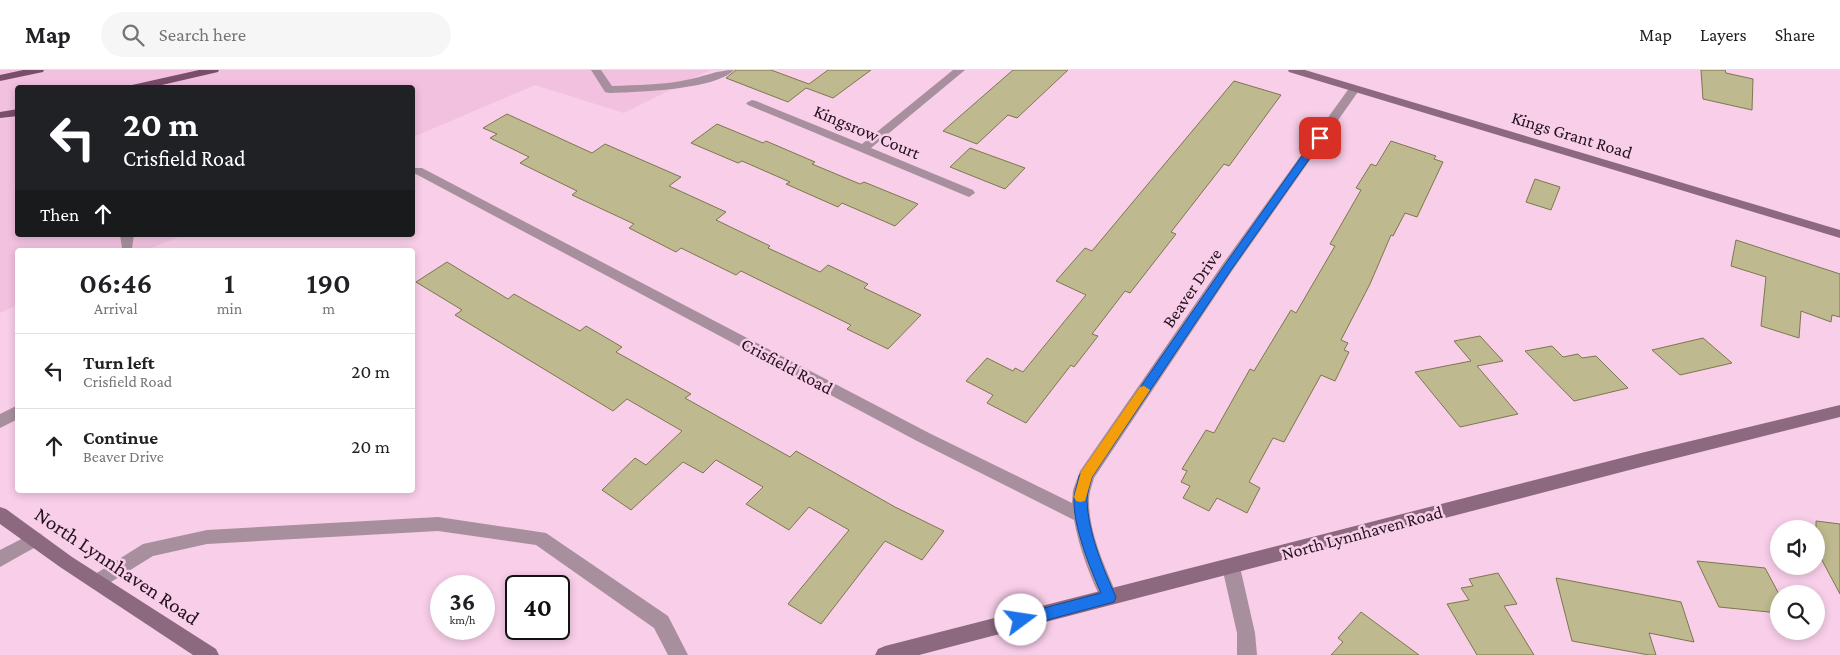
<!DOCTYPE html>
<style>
body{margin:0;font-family:"Crimson Pro",serif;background:#f6f6f6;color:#202124;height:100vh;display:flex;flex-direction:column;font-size:19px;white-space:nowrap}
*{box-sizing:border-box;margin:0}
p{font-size:16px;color:#757577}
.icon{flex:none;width:28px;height:28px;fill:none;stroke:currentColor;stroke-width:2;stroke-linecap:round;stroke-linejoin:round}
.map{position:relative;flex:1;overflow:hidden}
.drawer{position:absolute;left:15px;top:178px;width:400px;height:245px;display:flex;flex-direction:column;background:#fff;border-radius:5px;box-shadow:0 2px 8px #0003}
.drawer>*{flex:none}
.guide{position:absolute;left:15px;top:15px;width:400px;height:152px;border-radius:5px;box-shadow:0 2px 8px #0003;background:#202124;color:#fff;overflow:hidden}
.tools{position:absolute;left:1770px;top:450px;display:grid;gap:10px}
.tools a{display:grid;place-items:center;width:55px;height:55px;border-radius:50%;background:#fff;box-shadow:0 2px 8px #0003;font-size:25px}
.speed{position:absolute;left:430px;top:505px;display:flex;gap:10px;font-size:25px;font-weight:700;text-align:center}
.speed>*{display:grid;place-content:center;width:65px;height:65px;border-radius:50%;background:#fff;box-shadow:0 2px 8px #0003;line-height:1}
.speed small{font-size:12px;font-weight:400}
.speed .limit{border:2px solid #111;border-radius:8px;background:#fff;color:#111}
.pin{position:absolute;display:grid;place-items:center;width:42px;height:42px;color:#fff;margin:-21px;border-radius:10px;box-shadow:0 2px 8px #0006}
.me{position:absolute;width:55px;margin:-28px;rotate:76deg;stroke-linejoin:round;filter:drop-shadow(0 0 4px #0008)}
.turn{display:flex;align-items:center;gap:18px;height:105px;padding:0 25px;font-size:22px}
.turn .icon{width:65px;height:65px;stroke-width:2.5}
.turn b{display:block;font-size:35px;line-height:42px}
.then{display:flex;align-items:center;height:48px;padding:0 25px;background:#0003;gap:10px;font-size:19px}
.eta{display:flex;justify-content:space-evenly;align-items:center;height:85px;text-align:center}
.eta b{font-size:30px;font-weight:600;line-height:35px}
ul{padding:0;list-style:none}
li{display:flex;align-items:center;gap:15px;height:75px;padding:0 25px;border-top:1px solid #e0e0e0}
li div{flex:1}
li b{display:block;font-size:19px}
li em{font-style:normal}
header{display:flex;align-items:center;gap:30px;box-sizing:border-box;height:70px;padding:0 25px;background:#fff;border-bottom:1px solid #e0e0e0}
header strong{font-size:24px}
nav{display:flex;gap:28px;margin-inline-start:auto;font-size:18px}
.search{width:350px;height:45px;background:#f6f6f6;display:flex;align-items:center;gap:12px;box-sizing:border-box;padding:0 18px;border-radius:28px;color:#757577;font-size:19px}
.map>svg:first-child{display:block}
.built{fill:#f2c1df}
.building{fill:#beb98e;stroke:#7d774f}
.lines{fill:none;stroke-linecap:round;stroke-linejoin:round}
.lane{fill:#a88f9e;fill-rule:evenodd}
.street{fill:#a88f9e;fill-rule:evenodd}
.secondary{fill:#8d697f;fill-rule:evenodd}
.primary{fill:#794e6a;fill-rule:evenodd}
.route{fill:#1a73e8;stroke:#114b97}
.slow{fill:#f59e0b}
.labels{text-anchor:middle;stroke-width:5;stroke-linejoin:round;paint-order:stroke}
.street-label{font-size:18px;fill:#22131d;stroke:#f8cee8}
.near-street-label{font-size:21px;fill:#22131d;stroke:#f8cee8}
</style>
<header>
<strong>Map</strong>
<div class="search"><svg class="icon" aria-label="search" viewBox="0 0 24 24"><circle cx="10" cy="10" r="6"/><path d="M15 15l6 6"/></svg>Search here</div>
<nav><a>Map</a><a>Layers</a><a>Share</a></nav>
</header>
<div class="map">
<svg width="1840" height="585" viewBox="0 0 1840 585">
<rect width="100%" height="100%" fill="#f8cee8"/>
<!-- built -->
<path class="built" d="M 0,0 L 710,0 L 624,43 L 535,15 L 413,67 L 412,18 L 18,18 L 18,165 L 183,165 L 147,180 L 18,180 L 17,235 L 0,243 Z"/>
<!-- building -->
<g class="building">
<path d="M 736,0 L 771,0 L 809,14 L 828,0 L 871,0 L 833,28 L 806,18 L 788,32 L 726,8 Z"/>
<path d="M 1013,0 L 1068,0 L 1017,48 L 1008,45 L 977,74 L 943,61 Z"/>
<path d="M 1701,0 L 1725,0 L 1726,3 L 1753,9 L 1752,40 L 1703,29 Z"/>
<path d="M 1234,11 L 1281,25 L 1229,96 L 1224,94 L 1171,162 L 1176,164 L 1130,223 L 1125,221 L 1092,264 L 1098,266 L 1074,297 L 1071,295 L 1026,353 L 987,333 L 993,325 L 966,311 L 987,288 L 1013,301 L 1015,298 L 1023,302 L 1086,225 L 1056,211 L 1085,178 L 1092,181 Z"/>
<path d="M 507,44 L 592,83 L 605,74 L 681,107 L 669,116 L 726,142 L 716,150 L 770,176 L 768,178 L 820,202 L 828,195 L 868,214 L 864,218 L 921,245 L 888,279 L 847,259 L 851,255 L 741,201 L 736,205 L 681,178 L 676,182 L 629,158 L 634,154 L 572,125 L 577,121 L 520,93 L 529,87 L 490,68 L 497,64 L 483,58 Z"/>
<path d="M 717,54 L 763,73 L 766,71 L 815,92 L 812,94 L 860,114 L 864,112 L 918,134 L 895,156 L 842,133 L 838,137 L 786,114 L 790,112 L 742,91 L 738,93 L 691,73 Z"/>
<path d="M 1391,71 L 1436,86 L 1434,89 L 1443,92 L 1417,147 L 1405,143 L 1393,166 L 1391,165 L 1370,214 L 1341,270 L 1348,273 L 1344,280 L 1349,282 L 1335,311 L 1321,305 L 1284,372 L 1273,368 L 1249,412 L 1260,418 L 1247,443 L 1217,428 L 1209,441 L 1183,428 L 1190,416 L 1181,412 L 1187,401 L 1182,399 L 1206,360 L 1214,363 L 1250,299 L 1254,301 L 1291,240 L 1296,243 L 1335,176 L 1330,174 L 1361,120 L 1356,118 L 1371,94 L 1376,96 Z"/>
<path d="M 970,78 L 1025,98 L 1005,119 L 950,97 Z"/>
<path d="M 1535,109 L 1560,117 L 1551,140 L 1526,132 Z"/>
<path d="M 1736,170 L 1840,204 L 1840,247 L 1832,245 L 1831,252 L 1801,241 L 1799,268 L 1761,256 L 1766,207 L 1731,196 Z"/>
<path d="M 447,192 L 508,229 L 514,224 L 580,261 L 586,256 L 622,277 L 616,282 L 691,324 L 685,328 L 790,387 L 796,381 L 895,437 L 944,461 L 922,490 L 885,471 L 821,554 L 788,534 L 849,460 L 809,437 L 789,460 L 746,434 L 763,417 L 716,390 L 703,403 L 683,392 L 631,440 L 602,420 L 635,388 L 646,395 L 682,361 L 627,329 L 613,341 L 455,245 L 462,240 L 416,212 Z"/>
<path d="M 1480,266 L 1503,291 L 1477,296 L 1518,344 L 1460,357 L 1415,302 L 1471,291 L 1454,271 Z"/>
<path d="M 1703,268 L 1732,293 L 1680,305 L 1652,280 Z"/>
<path d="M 1552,276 L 1563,287 L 1578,284 L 1582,288 L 1596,286 L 1628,318 L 1574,331 L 1525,281 Z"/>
<path d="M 1816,451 L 1840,454 L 1840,524 L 1816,479 Z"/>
<path d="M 1697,491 L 1765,498 L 1779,524 L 1779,543 L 1719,537 Z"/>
<path d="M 1498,503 L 1517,534 L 1504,536 L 1534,585 L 1477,585 L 1447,534 L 1469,530 L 1461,518 L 1473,516 L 1469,509 Z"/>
<path d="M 1556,508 L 1681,532 L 1694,572 L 1649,563 L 1656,585 L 1649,585 L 1572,571 Z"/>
<path d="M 1361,542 L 1419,585 L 1331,585 L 1343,572 L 1338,568 Z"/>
</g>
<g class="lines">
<!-- lane -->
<g class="lane">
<path d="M 591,0 L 601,0 L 612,16 C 637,15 662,15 686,10 C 703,7 717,0 734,0 C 715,20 637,22 609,23 L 605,22 Z"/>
<path d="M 120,165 L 134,165 L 132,178 L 122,178 Z"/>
<path d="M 438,447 L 546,463 L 668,546 L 688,585 L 668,585 L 654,558 L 536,475 L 438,461 L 207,474 L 153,486 L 98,520 L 92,518 L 89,512 L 92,506 L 143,474 L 207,460 Z"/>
<path d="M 35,462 L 41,464 L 44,469 L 41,474 L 0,497 L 0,480 Z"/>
</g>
<!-- street -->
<g class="street">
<path d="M 953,0 L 965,0 L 871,78 L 973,120 L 975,123 L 969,127 L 748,35 L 746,33 L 752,30 L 756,31 L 862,74 Z"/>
<path d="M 1354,16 L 1360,19 L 1232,201 L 1094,408 C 1092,415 1089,423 1089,431 C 1089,463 1105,497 1118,527 L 1115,533 L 1109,535 L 1103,533 C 1090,507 1079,478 1074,450 L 917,371 L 412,102 L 414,98 L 422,98 L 929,363 L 1072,433 L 1073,420 L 1080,401 L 1222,195 L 1350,17 Z"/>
<path d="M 18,335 L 18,349 L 0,358 L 0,344 Z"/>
<path d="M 1231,489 L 1237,492 L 1240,497 L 1255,563 L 1257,585 L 1237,585 L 1237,563 L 1222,497 L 1225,492 Z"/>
</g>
<!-- secondary -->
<g class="secondary">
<path d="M 1288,0 L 1305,0 L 1840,160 L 1840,168 L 1289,2 Z"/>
<path d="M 1840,335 L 1840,347 L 1641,397 L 919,585 L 875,585 L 878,579 L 885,576 L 1641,383 Z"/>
<path d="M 0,437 L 6,439 L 72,487 L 216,579 L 219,585 L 193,585 L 60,497 L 0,454 Z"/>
</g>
<!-- primary -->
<g class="primary">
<path d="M 23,0 L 44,0 L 43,2 L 0,11 L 0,5 Z"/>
<path d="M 199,0 L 219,0 L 218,2 L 149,18 L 127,18 L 132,15 Z"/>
<path d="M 18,39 L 18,46 L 0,48 L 0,42 Z"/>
</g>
</g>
<!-- route -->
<path class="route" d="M 1320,65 L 1324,68 L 1231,200 L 1092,407 C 1090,415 1087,423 1087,430 C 1088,463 1103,498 1116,527 L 1114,532 L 1021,557 L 1016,555 L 1014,550 L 1016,546 L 1021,544 L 1101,523 C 1090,498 1073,456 1074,429 C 1074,422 1078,413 1079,406 L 1224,196 L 1316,66 Z"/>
<!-- slow -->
<path class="slow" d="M 1144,316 L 1150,320 L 1092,407 L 1085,431 L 1080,432 L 1076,431 L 1074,427 L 1081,402 L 1140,317 Z"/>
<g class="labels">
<!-- street labels -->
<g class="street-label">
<text transform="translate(867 62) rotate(23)" y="6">Kingsrow Court</text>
<text transform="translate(1572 65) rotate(17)" y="6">Kings Grant Road</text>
<text transform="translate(1192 218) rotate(-56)" y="6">Beaver Drive</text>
<text transform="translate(787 296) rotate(28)" y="6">Crisfield Road</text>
<text transform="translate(1362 463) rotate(-15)" y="6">North Lynnhaven Road</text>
</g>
<!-- near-street labels -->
<g class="near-street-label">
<text transform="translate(117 496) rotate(34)" y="7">North Lynnhaven Road</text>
</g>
</g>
</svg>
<div class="tools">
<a><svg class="icon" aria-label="sound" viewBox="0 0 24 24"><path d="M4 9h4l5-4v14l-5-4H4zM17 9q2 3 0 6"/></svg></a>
<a><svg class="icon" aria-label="search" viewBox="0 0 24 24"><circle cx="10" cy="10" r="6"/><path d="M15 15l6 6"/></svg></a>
</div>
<div class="speed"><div>36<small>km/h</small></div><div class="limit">40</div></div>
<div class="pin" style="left:1320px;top:68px;background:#d93025"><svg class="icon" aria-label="arrive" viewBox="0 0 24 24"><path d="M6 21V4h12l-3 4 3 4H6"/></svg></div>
<svg class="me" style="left:1021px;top:550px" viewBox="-20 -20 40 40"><circle r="19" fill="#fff"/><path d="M0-13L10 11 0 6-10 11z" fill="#1a73e8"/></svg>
<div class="guide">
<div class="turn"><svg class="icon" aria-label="left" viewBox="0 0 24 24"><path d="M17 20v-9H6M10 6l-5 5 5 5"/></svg><div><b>20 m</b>Crisfield Road</div></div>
<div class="then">Then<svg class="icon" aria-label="ahead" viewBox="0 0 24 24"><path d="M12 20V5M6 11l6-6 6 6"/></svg></div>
</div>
<section class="drawer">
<div class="eta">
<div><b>06:46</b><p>Arrival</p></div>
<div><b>1</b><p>min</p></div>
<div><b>190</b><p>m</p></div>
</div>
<ul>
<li><svg class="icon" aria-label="left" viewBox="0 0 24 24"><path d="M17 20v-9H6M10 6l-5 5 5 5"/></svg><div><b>Turn left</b><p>Crisfield Road</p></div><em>20 m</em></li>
<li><svg class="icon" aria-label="ahead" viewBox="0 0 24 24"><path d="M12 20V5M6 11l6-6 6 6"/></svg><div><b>Continue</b><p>Beaver Drive</p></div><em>20 m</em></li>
</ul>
</section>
</div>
